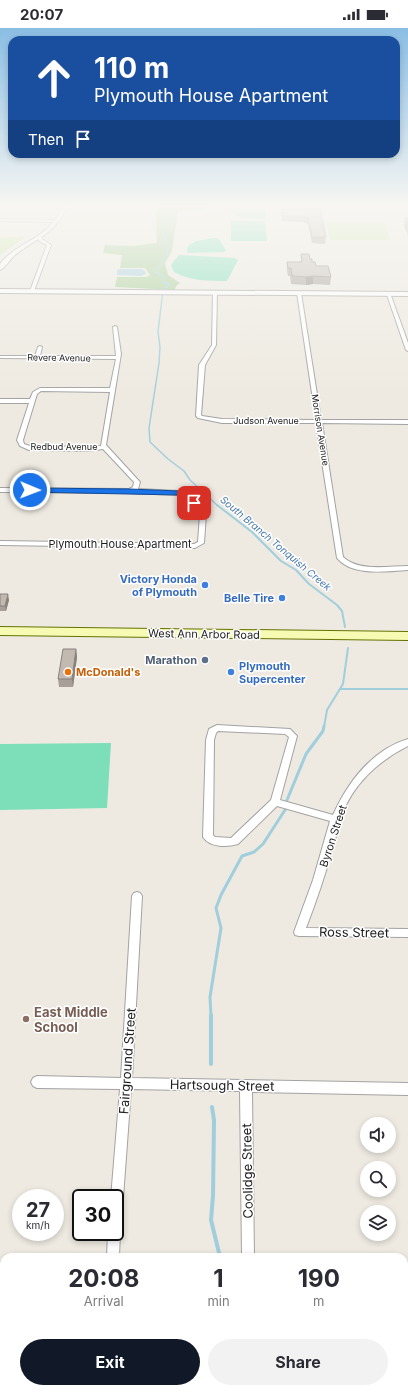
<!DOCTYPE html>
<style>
body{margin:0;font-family:Inter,sans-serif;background:#f2f2f3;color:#2b2b33;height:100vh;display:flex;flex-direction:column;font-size:15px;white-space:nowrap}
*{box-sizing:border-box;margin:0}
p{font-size:13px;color:#7c7c81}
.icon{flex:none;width:22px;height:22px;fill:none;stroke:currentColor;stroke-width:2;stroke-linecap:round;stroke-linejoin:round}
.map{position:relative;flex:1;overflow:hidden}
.panel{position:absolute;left:0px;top:1225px;width:408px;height:140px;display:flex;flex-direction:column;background:#fff;border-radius:12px 12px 0 0;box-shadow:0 2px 6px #0003}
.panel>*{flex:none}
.top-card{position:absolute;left:8px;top:8px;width:392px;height:122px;border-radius:12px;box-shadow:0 2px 6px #0003;background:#1a4fa0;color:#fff;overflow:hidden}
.controls{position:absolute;left:360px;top:1089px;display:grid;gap:8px}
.controls a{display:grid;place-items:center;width:36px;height:36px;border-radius:50%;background:#fff;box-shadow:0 2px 6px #0003;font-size:20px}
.speed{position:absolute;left:12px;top:1161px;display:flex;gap:8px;font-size:20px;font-weight:700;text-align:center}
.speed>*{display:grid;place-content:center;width:52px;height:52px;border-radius:50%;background:#fff;box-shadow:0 2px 6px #0003;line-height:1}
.speed small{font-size:10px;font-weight:400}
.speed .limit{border:2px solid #111;border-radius:6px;background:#fff;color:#111}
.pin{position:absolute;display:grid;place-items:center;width:34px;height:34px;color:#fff;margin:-17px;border-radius:8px;box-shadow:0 2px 6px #0006}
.me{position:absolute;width:44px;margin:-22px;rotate:91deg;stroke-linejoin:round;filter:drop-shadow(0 0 3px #0008)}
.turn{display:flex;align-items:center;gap:14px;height:84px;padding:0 20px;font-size:18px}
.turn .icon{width:52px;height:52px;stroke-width:2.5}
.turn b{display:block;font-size:28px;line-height:34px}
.then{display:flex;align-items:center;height:38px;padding:0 20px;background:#0003;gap:8px;font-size:15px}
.eta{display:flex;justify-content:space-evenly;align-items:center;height:68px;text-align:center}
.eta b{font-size:24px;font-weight:700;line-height:28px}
.cta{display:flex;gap:8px;margin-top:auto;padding:8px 20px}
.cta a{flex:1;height:46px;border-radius:24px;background:#111827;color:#fff;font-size:16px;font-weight:700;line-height:46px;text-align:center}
.cta a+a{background:#f2f2f3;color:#2b2b33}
.status{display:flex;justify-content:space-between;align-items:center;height:28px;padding:0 20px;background:#fff;direction:ltr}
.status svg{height:11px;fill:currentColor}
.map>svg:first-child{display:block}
.grass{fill:#c6eaa6}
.forest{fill:#a5ce95}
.park{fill:#bcfac2}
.pitch{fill:#7ddfba}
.water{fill:#a1cedd}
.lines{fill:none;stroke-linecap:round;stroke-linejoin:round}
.stream-far3{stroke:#a1cedd;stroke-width:1.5}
.stream-far2{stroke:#a1cedd;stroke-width:2}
.stream-far1{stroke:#a1cedd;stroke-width:3}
.stream{stroke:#a1cedd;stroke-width:4}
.minor-casing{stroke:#a3a3a3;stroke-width:2}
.tertiary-casing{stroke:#a3a3a3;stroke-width:2}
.secondary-casing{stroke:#657303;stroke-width:2}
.minor{fill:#fff;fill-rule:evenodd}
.tertiary{fill:#fff;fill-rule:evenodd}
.secondary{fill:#f6fab3;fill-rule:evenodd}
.wall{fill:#a79f98}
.shaded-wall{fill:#88827c}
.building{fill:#c2b9b1;stroke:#88827c}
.route{fill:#1a73e8;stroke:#114b97}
.shop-dot{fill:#3f7fe0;stroke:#fff;stroke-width:1.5}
.service-dot{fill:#5c6f8a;stroke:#fff;stroke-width:1.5}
.food-dot{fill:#e8710a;stroke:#fff;stroke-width:1.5}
.education-dot{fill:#8d6e63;stroke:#fff;stroke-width:1.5}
.labels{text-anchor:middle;stroke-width:3;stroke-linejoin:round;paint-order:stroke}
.far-street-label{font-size:9px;fill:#1c1c1c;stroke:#fff}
.far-water-label{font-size:10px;font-style:italic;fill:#4879ac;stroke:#fff}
.street-label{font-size:11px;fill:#1c1c1c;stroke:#fff}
.shop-label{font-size:11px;font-weight:bold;fill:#366cbe;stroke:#fff;text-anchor:end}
.service-label{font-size:11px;font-weight:bold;fill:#4e5e75;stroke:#fff;text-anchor:end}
.food-label{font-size:11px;font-weight:bold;fill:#c56008;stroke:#fff;text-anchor:start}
.near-street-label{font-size:13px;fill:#1c1c1c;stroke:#fff}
.near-education-label{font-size:13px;font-weight:bold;fill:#785e54;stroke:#fff;text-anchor:start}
</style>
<div class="status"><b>20:07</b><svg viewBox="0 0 49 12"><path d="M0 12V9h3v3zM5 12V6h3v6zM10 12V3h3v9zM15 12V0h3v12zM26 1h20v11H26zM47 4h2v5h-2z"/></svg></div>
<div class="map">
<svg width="408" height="1365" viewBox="0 0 408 1365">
<rect width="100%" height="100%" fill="#eeeae1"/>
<!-- grass -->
<g class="grass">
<path d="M 326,194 L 384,194 L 390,212 L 330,212 Z"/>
<path d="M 25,209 L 2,226 L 0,228 L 0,210 Z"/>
</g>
<!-- forest -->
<path class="forest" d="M 155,179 L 206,179 L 204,182 L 178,182 L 172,223 L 165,235 L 168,247 L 180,255 L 176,258 L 175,262 L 115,259 L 117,249 L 147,249 L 150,247 L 145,240 L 120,240 L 122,227 L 103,225 L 105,217 L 132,218 L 157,215 L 156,187 L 158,179 Z"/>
<!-- park -->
<path class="park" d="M 404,1335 L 408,1336 L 408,1365 L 235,1365 L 235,1361 L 404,1361 Z"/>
<!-- pitch -->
<g class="pitch">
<path d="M 230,180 L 266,181 L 266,191 C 256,191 233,192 230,180 Z"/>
<path d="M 231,193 L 265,193 L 267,213 L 231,213 Z"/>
<path d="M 213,210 L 218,210 L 226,222 L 224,224 L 188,225 L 187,221 L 188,218 L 196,213 Z"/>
<path d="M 179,227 L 235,230 L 238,232 L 227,253 C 209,253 190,253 174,244 L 171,237 Z"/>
<path d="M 111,715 L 107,780 L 0,782 L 0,716 Z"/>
</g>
<!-- water -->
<path class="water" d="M 120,241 L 142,241 L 145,243 L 146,246 L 141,248 L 117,247 L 117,242 Z"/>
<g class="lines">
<!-- stream-far3 -->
<path class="stream-far3" d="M 165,179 L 166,199 L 161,203 L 165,210 L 168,225 L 161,235 L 162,237 L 154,243 L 164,249 L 162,254 L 170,256 L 163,262 L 158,304 L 160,319 L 159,335 L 149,400 L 150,414 L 168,431 L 184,443 L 190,452 L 218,478"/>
<!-- stream-far2 -->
<g class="stream-far2">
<path d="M 217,477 L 252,504 L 281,533 L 296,542 L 309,556 L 337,577 L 342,583 L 345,599"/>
<path d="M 340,661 L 408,661"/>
<path d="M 324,699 L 327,682 L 343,656 L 348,620"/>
</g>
<!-- stream-far1 -->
<g class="stream-far1">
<path d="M 287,772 L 306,726 L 323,703 L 324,698"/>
<path d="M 211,988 L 210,969 L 221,900 L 216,880 L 221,867 L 242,828 L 254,824 L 263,816 L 285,782"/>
</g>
<!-- stream -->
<g class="stream">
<path d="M 211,987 L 211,1036"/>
<path d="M 212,1079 L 214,1092 L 213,1168 L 211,1192 L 220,1229"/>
<path d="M 227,1361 L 227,1365"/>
</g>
<!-- minor casing -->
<g class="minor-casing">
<g id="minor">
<path d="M 0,191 L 57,192 L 59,193 L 57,194 L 0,193 Z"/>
<path d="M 40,208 L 42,209 L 42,211 L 51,217 L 34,263 L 32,264 L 30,263 L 47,217 L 39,213 L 38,209 Z"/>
<path d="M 215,263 L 217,264 L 216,317 L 205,337 L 201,387 L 202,388 L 222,391 L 316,392 L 297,265 L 299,264 L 301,265 L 321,392 L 408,392 L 408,396 L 322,395 L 343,529 C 359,544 388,538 408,538 L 408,542 C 386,543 353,549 337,530 L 316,395 L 222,395 L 198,390 L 196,388 L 199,337 L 212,317 L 213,264 Z"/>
<path d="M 386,264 L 390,265 L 408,315 L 408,323 L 406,322 Z"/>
<path d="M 115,298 L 117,299 L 121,326 L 106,417 L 139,453 L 140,454 L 138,461 L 179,463 L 187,466 L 206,486 L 204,515 L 195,520 L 0,517 L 0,513 L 194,516 L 198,514 L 200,486 L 183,468 L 178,467 L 130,465 L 0,464 L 0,460 L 129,461 L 133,459 L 134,454 L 103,421 L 88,423 L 29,422 L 20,418 L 17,412 L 29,375 L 0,375 L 0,371 L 30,371 L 33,364 L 40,360 L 110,360 L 116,331 L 0,330 L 0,328 L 35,328 L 38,319 L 40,318 L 42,319 L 40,328 L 116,328 L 113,299 ZM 41,363 L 110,364 L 101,418 L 88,419 L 30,418 L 24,416 L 23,412 L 37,366 Z"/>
<path d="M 217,697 L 290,701 L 297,708 L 280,772 L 333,787 C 348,754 372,722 408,711 L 408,718 C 378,733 352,757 341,789 C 337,800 336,811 332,822 C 325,848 316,874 306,900 L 408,901 L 408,909 L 299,908 L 295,907 L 294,904 L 313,852 L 330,793 L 277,778 L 238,816 C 228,819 210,820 203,809 L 206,712 L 209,701 ZM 218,703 L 285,706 L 289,709 L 271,772 L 231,810 L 215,809 L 213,807 L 214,712 L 216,705 Z"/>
<path d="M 137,864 L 140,865 L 142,868 L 132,1050 L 408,1055 L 408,1067 L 252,1064 L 254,1229 L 242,1229 L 240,1063 L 131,1061 L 121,1197 L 119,1201 L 120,1204 L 119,1229 L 107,1229 L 108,1204 L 115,1204 L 115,1170 L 111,1170 L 120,1061 L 37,1060 L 33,1058 L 31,1054 L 33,1050 L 37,1048 L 121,1050 L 132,868 L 134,865 Z"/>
<rect x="0" y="1258" width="4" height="14"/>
<rect x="96" y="1361" width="14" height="4"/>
</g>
</g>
<!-- tertiary casing -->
<g class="tertiary-casing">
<g id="tertiary">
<path d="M 62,179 L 67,179 C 54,207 38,209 15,227 C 10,231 6,239 0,242 L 0,236 C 14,217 40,212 54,193 C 58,189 59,184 62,179 Z"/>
<path d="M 0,261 L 408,264 L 408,268 L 0,265 Z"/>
</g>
</g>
<!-- secondary casing -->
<g class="secondary-casing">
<path id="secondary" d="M 0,599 L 408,604 L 408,612 L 0,607 Z"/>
</g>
<!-- minor -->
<use href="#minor" class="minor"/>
<!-- tertiary -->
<use href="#tertiary" class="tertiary"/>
<!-- secondary -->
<use href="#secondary" class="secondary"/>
</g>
<!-- wall -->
<g class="wall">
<path d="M 281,181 L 320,181 L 326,209 L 325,216 L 312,215 L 308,196 L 303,194 L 282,193 Z"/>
<path d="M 405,190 L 408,190 L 408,207 L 404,198 Z"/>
<path d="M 301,226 L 310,231 L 316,238 L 331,249 L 330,257 L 313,256 L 306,257 L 291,256 L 290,248 L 288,248 L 287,242 L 287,234 L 301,234 Z"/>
<path d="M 0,566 L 9,572 L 6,583 L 0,583 Z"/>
<path d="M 76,621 L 77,629 L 73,659 L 59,659 L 58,651 Z"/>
</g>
<!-- shaded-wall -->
<g class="shaded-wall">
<path d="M 313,248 L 313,256 L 306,257 L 306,249 Z"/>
<path d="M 8,566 L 9,572 L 6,583 L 5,578 Z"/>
<path d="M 76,621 L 77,629 L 73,659 L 72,651 Z"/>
</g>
<!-- building -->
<g class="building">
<path d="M 281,181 L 320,181 L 326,209 L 312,209 L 308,190 L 303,188 L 282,188 Z"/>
<path d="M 405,190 L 408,190 L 408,197 Z"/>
<path d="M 301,226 L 309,226 L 310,231 L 312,231 L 312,234 L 315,234 L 316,238 L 328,238 L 331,249 L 313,248 L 306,249 L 292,248 L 291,240 L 288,240 L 287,234 L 302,234 Z"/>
<path d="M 0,566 L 8,566 L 5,578 L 0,578 Z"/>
<path d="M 63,621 L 76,621 L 72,651 L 58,651 Z"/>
</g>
<!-- sky -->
<linearGradient id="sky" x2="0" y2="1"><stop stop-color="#8bbee4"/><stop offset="0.48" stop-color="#f7f6f2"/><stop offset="1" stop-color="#f7f6f2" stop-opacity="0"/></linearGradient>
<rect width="408" height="370" fill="url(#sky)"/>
<!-- route -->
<path class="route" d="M 30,460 L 130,461 L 179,463 L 188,465 L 197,475 L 194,477 C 188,476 185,469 179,467 L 27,464 L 26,462 Z"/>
<!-- markers -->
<g class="shop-dot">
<circle cx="205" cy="557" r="4"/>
<circle cx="282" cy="570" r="4"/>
<circle cx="231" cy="644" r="4"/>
</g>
<circle class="service-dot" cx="205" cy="632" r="4"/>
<circle class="food-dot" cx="68" cy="644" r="4"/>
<circle class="education-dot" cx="26" cy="991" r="4"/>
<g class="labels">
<!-- far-street labels -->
<g class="far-street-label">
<text transform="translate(59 330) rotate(1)" y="3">Revere Avenue</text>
<text x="266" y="396">Judson Avenue</text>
<text transform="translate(320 402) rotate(81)" y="3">Morrison Avenue</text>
<text x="64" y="422">Redbud Avenue</text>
</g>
<!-- far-water labels -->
<g class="far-water-label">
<text transform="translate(276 515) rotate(40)" y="4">South Branch Tonquish Creek</text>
</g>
<!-- street labels -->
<g class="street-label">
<text x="120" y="520">Plymouth House Apartment</text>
<text transform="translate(204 606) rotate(1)" y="4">West Ann Arbor Road</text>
<text transform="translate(333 808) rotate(-72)" y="4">Byron Street</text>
</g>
<!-- shop labels -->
<g class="shop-label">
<text x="197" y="555">Victory Honda<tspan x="197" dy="13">of Plymouth</tspan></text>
<text x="274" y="574">Belle Tire</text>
<text x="239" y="642" text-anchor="start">Plymouth<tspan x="239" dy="13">Supercenter</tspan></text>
</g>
<!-- service labels -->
<g class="service-label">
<text x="197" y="636">Marathon</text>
</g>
<!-- food labels -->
<g class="food-label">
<text x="76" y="648">McDonald's</text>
</g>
<!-- near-street labels -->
<g class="near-street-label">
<text transform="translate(354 904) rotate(1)" y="5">Ross Street</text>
<text transform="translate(127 1033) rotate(-86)" y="5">Fairground Street</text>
<text transform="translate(222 1057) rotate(1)" y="5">Hartsough Street</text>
<text transform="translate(247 1143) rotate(-91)" y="5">Coolidge Street</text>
</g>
<!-- near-education labels -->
<g class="near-education-label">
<text x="34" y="989">East Middle<tspan x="34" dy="15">School</tspan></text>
</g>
</g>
</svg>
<div class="controls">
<a><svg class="icon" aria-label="sound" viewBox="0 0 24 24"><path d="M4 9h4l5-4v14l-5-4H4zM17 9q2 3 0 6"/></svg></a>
<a><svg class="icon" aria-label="search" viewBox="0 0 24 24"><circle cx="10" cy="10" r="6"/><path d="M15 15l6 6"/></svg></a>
<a><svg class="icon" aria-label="layers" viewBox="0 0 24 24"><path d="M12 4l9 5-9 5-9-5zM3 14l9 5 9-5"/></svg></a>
</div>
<div class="speed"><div>27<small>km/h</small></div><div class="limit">30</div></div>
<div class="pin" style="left:194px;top:475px;background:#d93025"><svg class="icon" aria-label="arrive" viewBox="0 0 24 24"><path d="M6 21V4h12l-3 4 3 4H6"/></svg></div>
<svg class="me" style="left:30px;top:462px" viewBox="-20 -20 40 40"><circle r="17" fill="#1a73e8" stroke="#fff" stroke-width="3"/><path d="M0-11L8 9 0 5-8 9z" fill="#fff"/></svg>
<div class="top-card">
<div class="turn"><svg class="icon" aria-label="ahead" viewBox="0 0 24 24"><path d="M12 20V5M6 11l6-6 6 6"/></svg><div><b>110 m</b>Plymouth House Apartment</div></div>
<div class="then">Then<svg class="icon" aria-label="arrive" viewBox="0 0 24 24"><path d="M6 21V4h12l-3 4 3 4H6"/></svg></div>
</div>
<section class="panel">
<div class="eta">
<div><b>20:08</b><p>Arrival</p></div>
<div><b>1</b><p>min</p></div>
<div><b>190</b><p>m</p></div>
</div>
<div class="cta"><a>Exit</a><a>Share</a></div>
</section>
</div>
